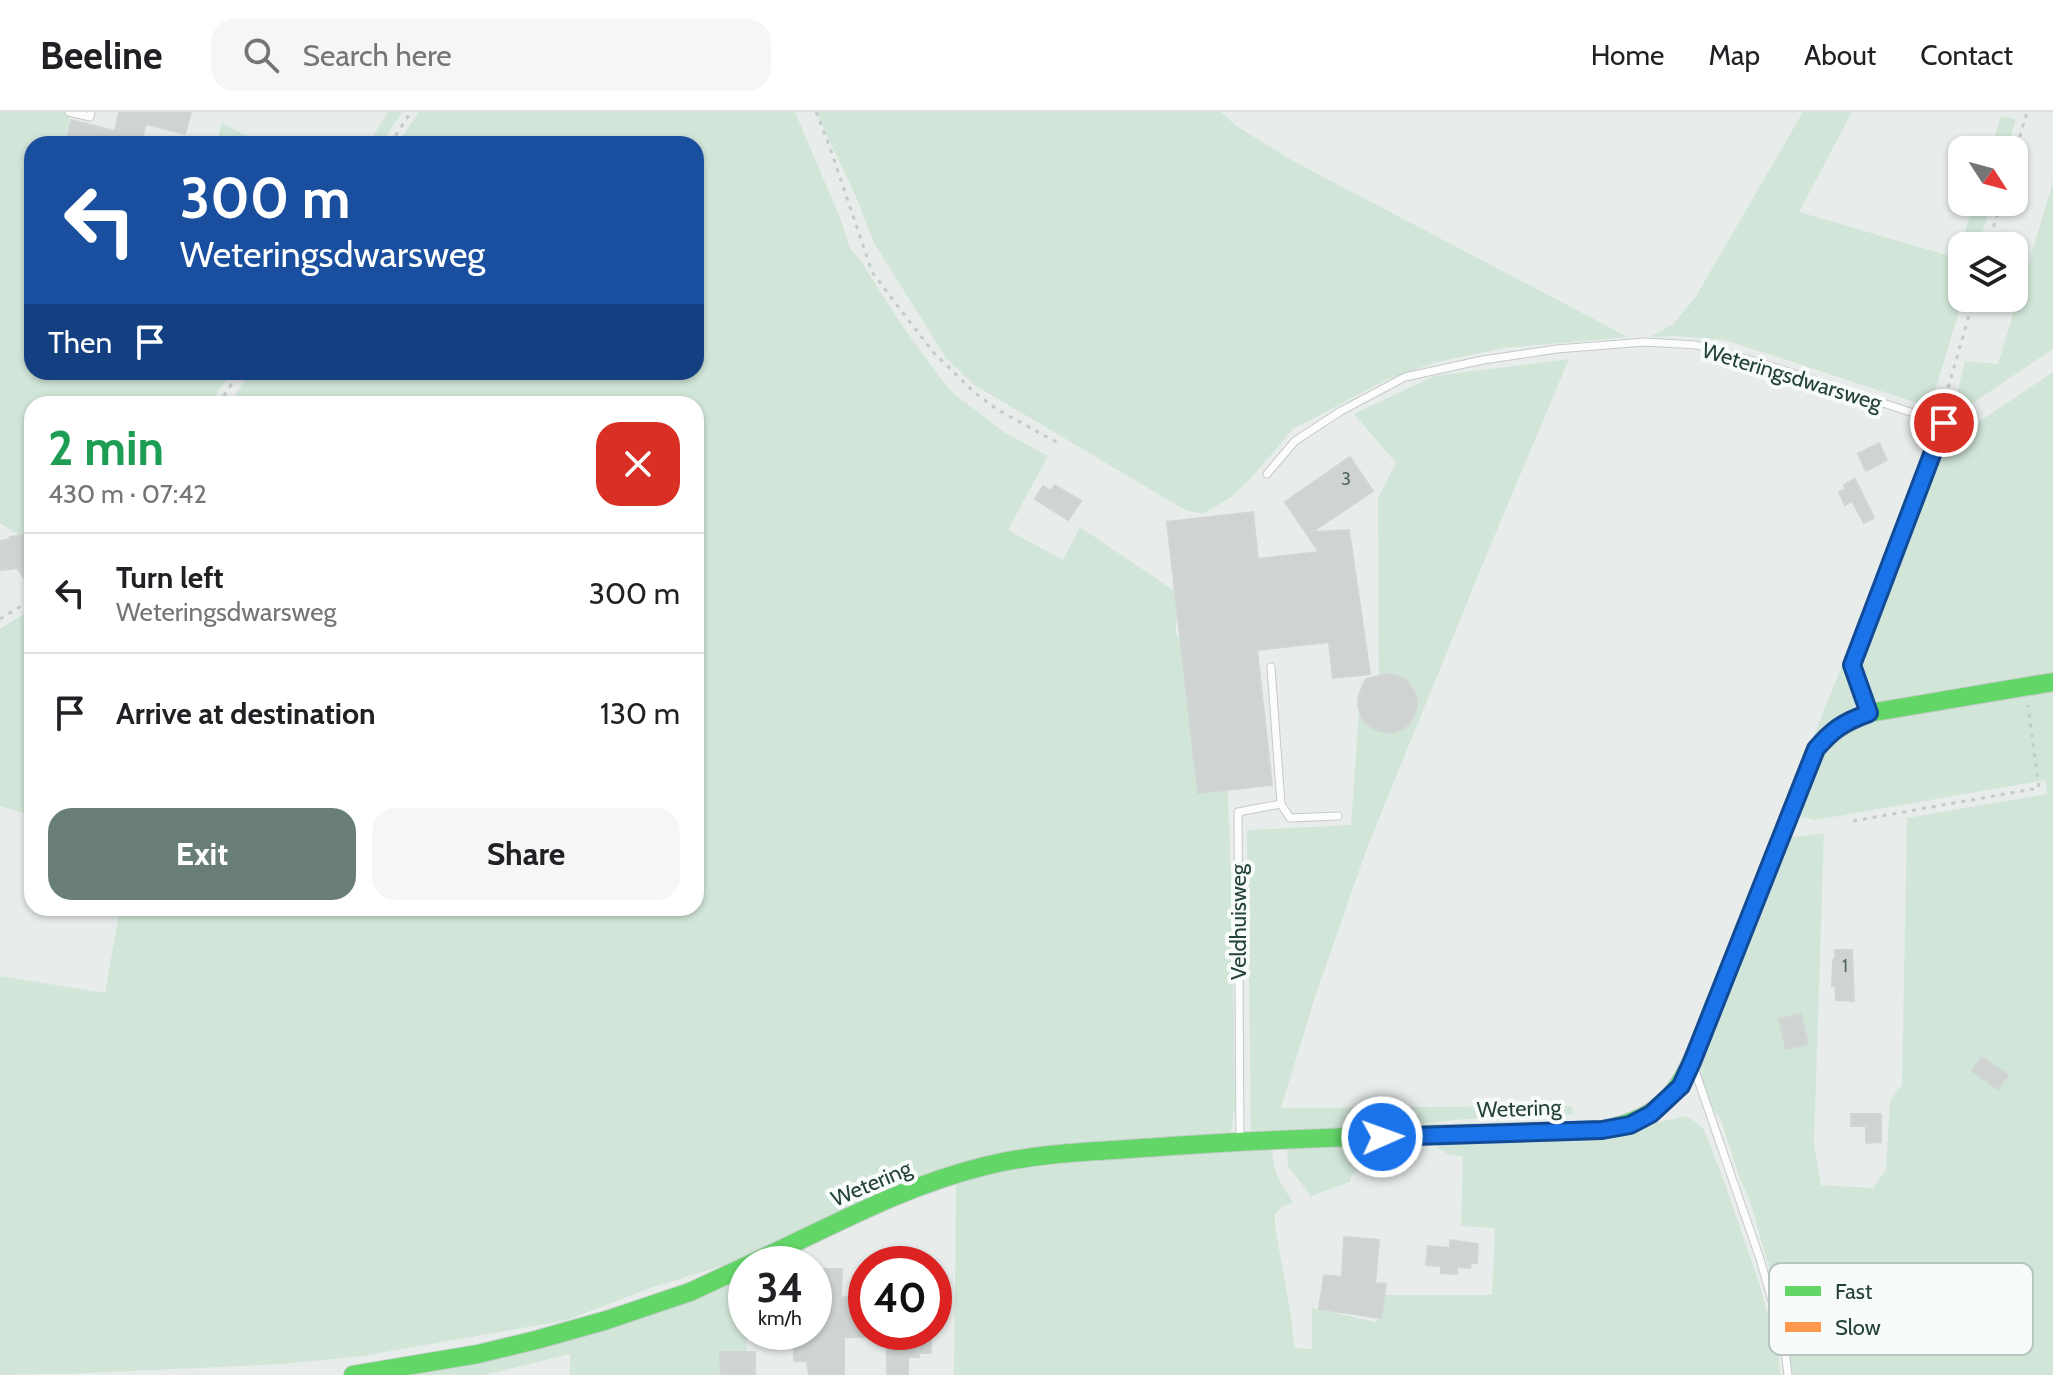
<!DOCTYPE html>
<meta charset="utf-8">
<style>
body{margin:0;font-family:Cabin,sans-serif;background:#f6f6f6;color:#202124;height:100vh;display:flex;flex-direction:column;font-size:30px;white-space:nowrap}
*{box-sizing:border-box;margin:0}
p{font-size:26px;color:#757577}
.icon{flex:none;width:44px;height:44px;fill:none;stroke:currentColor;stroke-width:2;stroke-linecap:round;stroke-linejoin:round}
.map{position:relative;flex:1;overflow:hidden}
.drawer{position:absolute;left:24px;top:284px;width:680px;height:520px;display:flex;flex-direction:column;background:#fff;border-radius:24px;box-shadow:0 2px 6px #0004}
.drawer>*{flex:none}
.top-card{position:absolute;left:24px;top:24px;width:680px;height:244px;border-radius:24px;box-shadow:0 2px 6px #0004;background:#1a4fa0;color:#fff;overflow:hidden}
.needle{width:52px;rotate:126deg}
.buttons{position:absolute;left:1948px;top:24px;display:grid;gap:16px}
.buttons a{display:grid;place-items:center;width:80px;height:80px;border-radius:16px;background:#fff;box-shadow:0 2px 6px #0004;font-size:40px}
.speed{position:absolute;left:728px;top:1134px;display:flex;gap:16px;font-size:40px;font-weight:700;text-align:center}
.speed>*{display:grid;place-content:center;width:104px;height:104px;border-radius:50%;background:#fff;box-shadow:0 2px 6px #0004;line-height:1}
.speed small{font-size:20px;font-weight:400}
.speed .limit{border:12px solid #d22;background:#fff;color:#111}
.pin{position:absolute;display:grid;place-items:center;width:68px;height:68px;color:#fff;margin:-34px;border:4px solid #fff;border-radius:50%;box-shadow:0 2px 8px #0007}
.me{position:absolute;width:88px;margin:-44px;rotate:88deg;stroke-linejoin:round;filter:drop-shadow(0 0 6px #0008)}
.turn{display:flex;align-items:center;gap:28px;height:168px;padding:0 24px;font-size:36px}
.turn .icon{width:104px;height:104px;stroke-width:2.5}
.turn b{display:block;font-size:56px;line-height:68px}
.then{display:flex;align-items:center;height:76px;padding:0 24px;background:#0003;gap:16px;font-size:30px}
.round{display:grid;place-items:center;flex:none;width:84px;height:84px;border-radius:24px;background:#f6f6f6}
.head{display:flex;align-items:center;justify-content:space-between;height:136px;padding:0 24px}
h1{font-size:48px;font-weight:700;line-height:60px;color:#1e9e55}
.button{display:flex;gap:16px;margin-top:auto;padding:16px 24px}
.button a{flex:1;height:92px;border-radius:24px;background:#697e78;color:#fff;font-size:32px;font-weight:700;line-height:92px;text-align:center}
.button a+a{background:#f6f6f6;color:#202124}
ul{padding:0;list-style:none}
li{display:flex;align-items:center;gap:24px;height:120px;padding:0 24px;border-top:2px solid #e0e0e0}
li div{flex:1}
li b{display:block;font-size:30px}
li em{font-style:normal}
header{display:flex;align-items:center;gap:48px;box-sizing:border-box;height:112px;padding:0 40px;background:#fff;border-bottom:2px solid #e0e0e0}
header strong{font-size:38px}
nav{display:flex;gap:44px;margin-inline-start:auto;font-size:28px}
.search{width:560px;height:72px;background:#f6f6f6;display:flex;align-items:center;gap:20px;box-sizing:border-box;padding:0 28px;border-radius:24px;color:#757577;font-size:30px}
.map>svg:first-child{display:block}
.green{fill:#d1e6d8}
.building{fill:#cfd4d2;stroke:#d1d6d4;stroke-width:2}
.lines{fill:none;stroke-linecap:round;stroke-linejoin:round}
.lane-casing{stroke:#c5cac8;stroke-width:9}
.street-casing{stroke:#c5cac8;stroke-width:16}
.fast-casing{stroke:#c3cbc8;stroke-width:20}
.slow-casing{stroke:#c3cbc8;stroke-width:20}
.path{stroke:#c3ccca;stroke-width:3;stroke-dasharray:4 6;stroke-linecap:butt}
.lane{stroke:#fcfcfc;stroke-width:7}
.street{stroke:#fcfcfc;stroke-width:14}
.fast{stroke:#63d668;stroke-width:18}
.slow{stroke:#ff974d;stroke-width:18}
.route-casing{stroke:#114b97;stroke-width:20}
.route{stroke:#1a73e8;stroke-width:14}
.labels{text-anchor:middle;stroke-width:8;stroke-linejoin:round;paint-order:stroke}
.number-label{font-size:18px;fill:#506761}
.street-label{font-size:22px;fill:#24423a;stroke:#f7fbf9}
.key{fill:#f7fbf9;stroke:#b8c4c0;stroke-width:2}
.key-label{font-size:22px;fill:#24423a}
</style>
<header>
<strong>Beeline</strong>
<div class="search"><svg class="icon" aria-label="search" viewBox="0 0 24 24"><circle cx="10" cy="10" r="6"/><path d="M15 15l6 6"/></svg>Search here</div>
<nav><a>Home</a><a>Map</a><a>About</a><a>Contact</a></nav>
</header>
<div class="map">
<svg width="2053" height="1263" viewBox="0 0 2053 1263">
<rect width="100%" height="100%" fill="#e8edeb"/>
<!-- green -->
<g class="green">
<path d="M 0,0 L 73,0 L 70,5 L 63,32 L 32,32 L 32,260 L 232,260 L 209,292 L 32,292 L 32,431 L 0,411 Z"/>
<path d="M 388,0 L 402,0 L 381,32 L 368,32 Z"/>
<path d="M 419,0 L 795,0 L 841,108 L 850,136 L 860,148 L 901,212 L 942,268 L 952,280 L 1004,320 L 1048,344 L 1008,418 L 1063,448 L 1080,415 L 1176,480 L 1179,492 L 1175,522 L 1223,561 L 1232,786 L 1235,995 L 1231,1020 L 1053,1037 L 742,1148 L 653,1175 L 567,1208 L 363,1244 L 282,1252 L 89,1261 L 0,1263 L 0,864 L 105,881 L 120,796 L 696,796 L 696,292 L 229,292 L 250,260 L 696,260 L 696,32 L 397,32 Z"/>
<path d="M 816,0 L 1221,0 L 1235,13 L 1293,49 L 1628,225 L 1504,236 L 1437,250 L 1386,268 L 1293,317 L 1252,365 L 1231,385 L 1203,402 L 1185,398 L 973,272 L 946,246 L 874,131 L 857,87 Z"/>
<path d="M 1803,0 L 1852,0 L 1799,100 L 1957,146 L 1974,90 L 1992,90 L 1978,134 L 1962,134 L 1963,186 L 1930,295 L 1725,228 L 1675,224 L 1650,225 L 1673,212 L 1695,186 Z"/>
<path d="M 2001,4 L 2016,7 L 2007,38 L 1991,38 Z"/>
<path d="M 222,11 L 262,32 L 216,32 Z"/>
<path d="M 2053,70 L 2053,237 L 1957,302 L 1956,286 L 1965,249 L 1998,252 Z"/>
<path d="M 1569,247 L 1484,449 L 1367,736 L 1315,885 L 1281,996 L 1571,994 L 1574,1002 L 1516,1007 L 1465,1007 L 1410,1013 L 1251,1019 L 1247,718 L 1351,713 L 1361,571 L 1379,570 L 1378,386 L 1396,351 L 1354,302 L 1434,264 Z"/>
<path d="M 2053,260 L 2053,562 L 1881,591 L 1869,585 L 1858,553 L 1935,356 L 1955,329 L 1971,315 Z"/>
<path d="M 32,497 L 32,703 L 0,694 L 0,517 Z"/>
<path d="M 1843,551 L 1856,589 L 1853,599 L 1809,636 Z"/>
<path d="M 2053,577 L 2053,1263 L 1792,1263 L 1787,1218 L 1750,1089 L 1740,1067 L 1721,1008 L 1704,985 L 1699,970 L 1701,955 L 1788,726 L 1824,721 L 1814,1032 L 1821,1073 L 1873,1076 L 1886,1058 L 1890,989 L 1902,973 L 1907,706 L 2047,682 L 2045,668 L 1815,708 L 1797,704 L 1824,639 L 1834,627 L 1864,609 Z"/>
<path d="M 1685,1004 L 1696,1010 L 1704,1018 L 1725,1072 L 1760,1174 L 1779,1246 L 1780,1263 L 954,1263 L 956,1073 L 979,1064 L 1026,1053 L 1273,1034 C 1271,1058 1280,1071 1293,1090 L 1282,1095 L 1275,1102 L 1275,1114 L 1291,1204 L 1294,1236 L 1312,1237 L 1312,1196 L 1376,1210 L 1383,1183 L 1492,1183 L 1495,1116 L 1461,1114 L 1463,1045 L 1448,1042 L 1437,1036 L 1438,1032 L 1627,1018 Z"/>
<path d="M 1381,1033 L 1351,1064 L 1350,1070 L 1311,1084 L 1288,1054 L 1287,1034 Z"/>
<path d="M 746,1166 L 747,1263 L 570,1263 L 570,1242 L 484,1263 L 368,1263 Z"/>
</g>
<!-- building -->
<g class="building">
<path d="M 119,0 L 191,0 L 185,22 L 146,12 L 142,27 L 145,28 L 145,32 L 65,32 L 71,8 L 115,19 Z"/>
<path d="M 1879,331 L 1887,348 L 1866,359 L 1858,342 Z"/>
<path d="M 1350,345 L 1373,379 L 1312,420 L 1349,418 L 1370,562 L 1333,566 L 1329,530 L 1257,538 L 1272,673 L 1198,681 L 1167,410 L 1253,400 L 1258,447 L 1319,440 L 1285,390 Z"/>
<path d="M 1855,367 L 1874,406 L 1864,411 L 1852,389 L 1845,393 L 1839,380 L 1846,377 L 1844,373 Z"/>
<path d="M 1055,373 L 1081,389 L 1068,408 L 1035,387 L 1043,374 L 1051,379 Z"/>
<path d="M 26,422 L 30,430 L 32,444 L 32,477 L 17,456 L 0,458 L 0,429 L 10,427 L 10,425 Z"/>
<path d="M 1386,562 L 1395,563 L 1406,568 L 1413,577 L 1417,588 L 1416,600 L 1409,612 L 1401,618 L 1389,621 L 1376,618 L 1368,613 L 1362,606 L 1358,594 L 1359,583 L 1366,567 Z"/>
<path d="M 1835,838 L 1852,838 L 1854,889 L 1836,888 L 1835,874 L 1832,874 L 1833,848 L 1835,848 Z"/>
<path d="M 1801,902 L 1808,932 L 1786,937 L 1779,907 Z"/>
<path d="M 1982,945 L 2008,963 L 1998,977 L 1972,959 Z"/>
<path d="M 1851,1002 L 1881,1002 L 1881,1030 L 1866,1031 L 1866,1014 L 1851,1014 Z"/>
<path d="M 1344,1125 L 1379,1128 L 1375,1171 L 1386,1172 L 1381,1206 L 1319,1197 L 1324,1163 L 1342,1165 Z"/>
<path d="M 1450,1128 L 1478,1132 L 1477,1151 L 1471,1151 L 1470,1156 L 1457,1155 L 1457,1162 L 1441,1161 L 1441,1154 L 1426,1153 L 1428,1134 L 1450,1136 Z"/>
<path d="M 814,1157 L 842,1157 L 841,1185 L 866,1186 L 866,1225 L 844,1225 L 844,1263 L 809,1263 L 807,1249 L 794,1249 L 794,1225 L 808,1226 L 808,1223 L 814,1223 Z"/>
<path d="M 887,1228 L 931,1228 L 931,1241 L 919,1241 L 919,1245 L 908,1245 L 908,1263 L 887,1263 Z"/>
<path d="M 720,1240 L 755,1240 L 755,1263 L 721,1263 Z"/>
</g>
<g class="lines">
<!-- lane casing -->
<g class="lane-casing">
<g id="lane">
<path d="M 69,0 L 90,5 L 91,0"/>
<path d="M 1267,362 L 1295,329 L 1341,299 L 1405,265 L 1483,248 L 1557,237 L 1645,230 L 1696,233 L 1761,251 L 1944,311"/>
<path d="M 1271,555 L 1281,692"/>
<path d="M 1694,956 L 1760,1147 L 1784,1230 L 1788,1263"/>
<path d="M 1240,1029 L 1238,700 L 1281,692 L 1290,706 L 1338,704"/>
</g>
</g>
<!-- street casing -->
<g class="street-casing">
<path id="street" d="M 1869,601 L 1852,553 L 1944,311"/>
</g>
<!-- fast casing -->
<g class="fast-casing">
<g id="fast">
<path d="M 1855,607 L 1869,601 L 2053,570"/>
<path d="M 750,1152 C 826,1117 902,1074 985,1054 C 1045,1039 1110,1039 1172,1034 C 1315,1024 1458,1022 1602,1018 C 1666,1004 1680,980 1703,922"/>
<path d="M 353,1263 L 478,1242 L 536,1228 L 607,1208 L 690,1180 L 746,1154"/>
</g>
</g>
<!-- slow casing -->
<g class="slow-casing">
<path id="slow" d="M 1703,922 L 1816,637 L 1834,619 L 1855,607"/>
</g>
<!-- path -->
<g class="path">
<path d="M 816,0 L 829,33 L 872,160 L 903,201 L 934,241 L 975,281 L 998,298 L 1060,332"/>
<path d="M 390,32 L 411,0"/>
<path d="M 2014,44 L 2027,0"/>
<path d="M 1988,134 L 2001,90"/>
<path d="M 218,292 L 240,260"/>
<path d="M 1944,295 L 1944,290 L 1974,186"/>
<path d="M 0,507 L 32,487"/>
<path d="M 1853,709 L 2039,676 L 2028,593"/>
</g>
<!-- lane -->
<use href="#lane" class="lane"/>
<!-- street -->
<use href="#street" class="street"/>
<!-- fast -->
<use href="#fast" class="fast"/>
<!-- slow -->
<use href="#slow" class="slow"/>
</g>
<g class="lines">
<!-- route casing -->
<g class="route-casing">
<path id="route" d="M 1382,1025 L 1602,1018 L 1630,1013 L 1651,1002 L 1681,974 L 1692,950 L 1816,637 C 1833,617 1844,610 1869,601 L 1852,553 L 1944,311"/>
</g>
<!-- route -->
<use href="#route" class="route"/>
</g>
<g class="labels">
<!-- number labels -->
<g class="number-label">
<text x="1346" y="373">3</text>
<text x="1845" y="860">1</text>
</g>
<!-- street labels -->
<g class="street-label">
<text transform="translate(1792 264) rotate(17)" y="8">Weteringsdwarsweg</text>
<text transform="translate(1238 810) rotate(-90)" y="8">Veldhuisweg</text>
<text transform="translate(1519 996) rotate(-2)" y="8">Wetering</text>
<text transform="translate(871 1071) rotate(-23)" y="8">Wetering</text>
</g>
</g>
<!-- legend -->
<rect x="1769" y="1151" width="264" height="92" rx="12" class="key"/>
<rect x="1785" y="1174" width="36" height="10" fill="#63d668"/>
<rect x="1785" y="1210" width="36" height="10" fill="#ff974d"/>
<g class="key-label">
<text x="1835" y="1187">Fast</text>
<text x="1835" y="1223">Slow</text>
</g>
</svg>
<div class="buttons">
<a><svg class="needle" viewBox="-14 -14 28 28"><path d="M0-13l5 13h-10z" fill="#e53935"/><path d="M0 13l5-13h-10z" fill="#757577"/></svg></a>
<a><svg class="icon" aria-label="layers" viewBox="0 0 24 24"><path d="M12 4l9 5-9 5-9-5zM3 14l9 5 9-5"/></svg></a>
</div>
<div class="speed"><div>34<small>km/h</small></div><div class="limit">40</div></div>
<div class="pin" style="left:1944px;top:311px;background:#d93025"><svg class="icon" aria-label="arrive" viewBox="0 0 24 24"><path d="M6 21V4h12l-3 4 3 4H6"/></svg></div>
<svg class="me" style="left:1382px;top:1025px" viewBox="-20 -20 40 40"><circle r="17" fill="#1a73e8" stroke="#fff" stroke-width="3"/><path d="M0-11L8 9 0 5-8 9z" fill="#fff"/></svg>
<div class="top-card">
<div class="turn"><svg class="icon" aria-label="left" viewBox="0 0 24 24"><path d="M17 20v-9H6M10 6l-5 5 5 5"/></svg><div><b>300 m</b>Weteringsdwarsweg</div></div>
<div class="then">Then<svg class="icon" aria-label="arrive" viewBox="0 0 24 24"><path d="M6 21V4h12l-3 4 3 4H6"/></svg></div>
</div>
<section class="drawer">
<div class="head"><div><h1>2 min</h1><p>430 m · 07:42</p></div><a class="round" style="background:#d93025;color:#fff"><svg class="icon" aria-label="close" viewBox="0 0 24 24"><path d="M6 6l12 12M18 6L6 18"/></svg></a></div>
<ul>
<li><svg class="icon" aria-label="left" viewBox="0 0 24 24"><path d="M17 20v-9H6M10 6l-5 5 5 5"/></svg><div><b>Turn left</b><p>Weteringsdwarsweg</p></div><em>300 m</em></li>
<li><svg class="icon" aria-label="arrive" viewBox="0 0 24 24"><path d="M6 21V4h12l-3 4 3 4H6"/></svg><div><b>Arrive at destination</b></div><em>130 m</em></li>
</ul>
<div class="button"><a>Exit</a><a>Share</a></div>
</section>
</div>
